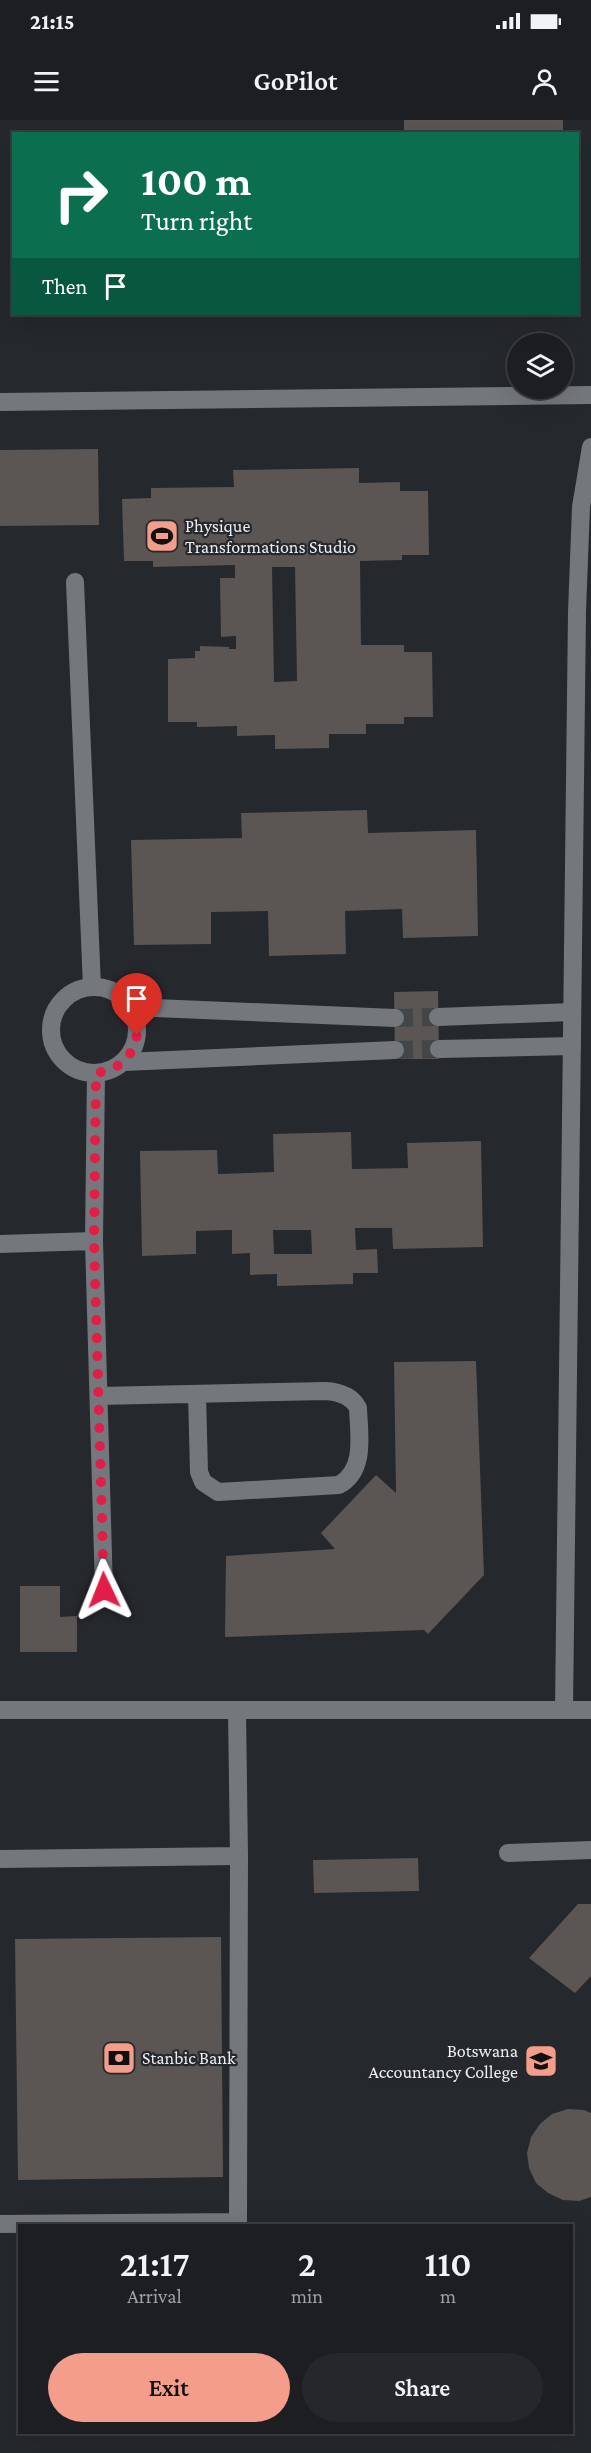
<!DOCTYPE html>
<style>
body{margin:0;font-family:"Crimson Pro",serif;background:#25272a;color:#f1f3f6;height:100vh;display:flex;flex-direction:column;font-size:22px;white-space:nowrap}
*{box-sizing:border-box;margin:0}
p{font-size:20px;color:#a0a2a5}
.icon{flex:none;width:33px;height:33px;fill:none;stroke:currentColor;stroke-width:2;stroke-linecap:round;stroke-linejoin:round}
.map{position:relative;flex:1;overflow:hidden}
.panel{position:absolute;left:18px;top:2104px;width:555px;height:210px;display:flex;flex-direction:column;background:#1c1e21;border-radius:0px;box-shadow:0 6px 24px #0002,0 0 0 2px #3a3c3f}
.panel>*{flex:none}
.banner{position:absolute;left:12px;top:12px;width:567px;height:183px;border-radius:0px;box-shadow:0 6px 24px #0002,0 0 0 2px #3a3c3f;background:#0b6e4f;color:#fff;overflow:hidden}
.tools{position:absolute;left:507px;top:213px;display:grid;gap:12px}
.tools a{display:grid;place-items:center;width:66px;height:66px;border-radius:50%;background:#1c1e21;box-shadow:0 6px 24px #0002,0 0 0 2px #3a3c3f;font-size:30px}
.pin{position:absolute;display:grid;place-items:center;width:51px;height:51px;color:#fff;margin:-62px -26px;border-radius:50% 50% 50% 0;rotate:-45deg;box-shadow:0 0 6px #0007}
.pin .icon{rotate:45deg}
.me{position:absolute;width:66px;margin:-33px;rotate:358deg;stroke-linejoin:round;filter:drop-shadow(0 0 4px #0008)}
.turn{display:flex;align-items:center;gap:21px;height:126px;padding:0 30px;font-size:27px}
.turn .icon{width:78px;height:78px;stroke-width:2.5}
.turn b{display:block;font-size:42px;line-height:51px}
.then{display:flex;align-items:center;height:57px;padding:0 30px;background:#0003;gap:12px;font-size:22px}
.eta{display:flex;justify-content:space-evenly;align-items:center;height:102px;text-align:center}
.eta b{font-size:36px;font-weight:600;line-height:42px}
.button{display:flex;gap:12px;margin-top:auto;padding:12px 30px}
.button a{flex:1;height:69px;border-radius:36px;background:#f49d8b;color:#111;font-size:24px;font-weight:600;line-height:69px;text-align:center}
.button a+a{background:#25272a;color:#f1f3f6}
.status{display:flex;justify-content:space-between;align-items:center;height:42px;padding:0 30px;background:#1c1e21;direction:ltr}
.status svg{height:16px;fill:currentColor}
header{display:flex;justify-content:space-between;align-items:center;height:78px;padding:0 30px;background:#1c1e21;font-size:27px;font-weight:600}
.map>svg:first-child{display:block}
.building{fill:#5b5554;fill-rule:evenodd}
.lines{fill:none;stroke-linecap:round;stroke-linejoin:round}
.minor-tunnel{stroke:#434649;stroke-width:18;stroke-dasharray:18 9;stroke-linecap:butt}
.minor{stroke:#74787d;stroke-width:18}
.route{stroke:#e11d48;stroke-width:10;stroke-dasharray:0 18}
.labels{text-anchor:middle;stroke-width:4.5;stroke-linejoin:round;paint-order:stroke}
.poi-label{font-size:18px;fill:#ebedf0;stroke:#25282c;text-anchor:start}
</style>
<div class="status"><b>21:15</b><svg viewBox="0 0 49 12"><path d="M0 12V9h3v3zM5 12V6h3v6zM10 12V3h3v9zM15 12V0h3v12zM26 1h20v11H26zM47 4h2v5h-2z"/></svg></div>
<header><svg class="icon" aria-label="menu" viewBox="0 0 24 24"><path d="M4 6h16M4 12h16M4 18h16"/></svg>GoPilot<svg class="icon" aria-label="person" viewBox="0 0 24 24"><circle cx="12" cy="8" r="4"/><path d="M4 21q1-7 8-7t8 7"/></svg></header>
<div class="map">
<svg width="591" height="2333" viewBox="0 0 591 2333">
<rect width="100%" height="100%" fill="#25282c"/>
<!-- building -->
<g class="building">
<rect x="404" y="0" width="159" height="14"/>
<path d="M 98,329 L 99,405 L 0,406 L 0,330 Z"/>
<path d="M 359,348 L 359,363 L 400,362 L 400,371 L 428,371 L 429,435 L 402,435 L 402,440 L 360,441 L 361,525 L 404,525 L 404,532 L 432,532 L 433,597 L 404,597 L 404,604 L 366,604 L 366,614 L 329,614 L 329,628 L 275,629 L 275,615 L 237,616 L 237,606 L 197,607 L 197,602 L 168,602 L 168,539 L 195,538 L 195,531 L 200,531 L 200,526 L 229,527 L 229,529 L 236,529 L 236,516 L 221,517 L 220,458 L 235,458 L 235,445 L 153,447 L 153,441 L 124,441 L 122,379 L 151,378 L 151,368 L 234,367 L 233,350 ZM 272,447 L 295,447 L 297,561 L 274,562 Z"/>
<path d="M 367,690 L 368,713 L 476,710 L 478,816 L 403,818 L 402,789 L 345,791 L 346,834 L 269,836 L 268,791 L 211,792 L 211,824 L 134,825 L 131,720 L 242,718 L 241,693 Z"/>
<path d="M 438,871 L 439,939 L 395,939 L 394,872 Z"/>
<path d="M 351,1012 L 352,1049 L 408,1048 L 407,1023 L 481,1021 L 483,1127 L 393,1129 L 392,1108 L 355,1108 L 356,1130 L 377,1129 L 378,1153 L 353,1153 L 353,1164 L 277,1166 L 277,1154 L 250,1155 L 250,1133 L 232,1134 L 232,1110 L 196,1111 L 196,1134 L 142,1136 L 140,1031 L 217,1030 L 218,1054 L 274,1052 L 273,1014 ZM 273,1110 L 311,1110 L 312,1134 L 274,1134 Z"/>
<path d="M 476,1241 L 484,1455 L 428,1514 L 424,1510 L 225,1517 L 226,1436 L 335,1429 L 321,1413 L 376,1355 L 396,1373 L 394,1242 Z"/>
<path d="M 20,1466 L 60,1466 L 60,1497 L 77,1496 L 77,1532 L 20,1532 Z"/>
<path d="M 418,1738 L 419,1771 L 314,1773 L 313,1740 Z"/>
<path d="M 578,1784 L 591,1784 L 591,1856 L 575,1873 L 529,1838 Z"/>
<path d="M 221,1817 L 223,2057 L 18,2060 L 15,1819 Z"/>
<path d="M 568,1989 L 584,1990 L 591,1993 L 591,2077 L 579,2081 L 563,2080 L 548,2073 L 536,2063 L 529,2048 L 527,2033 L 531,2017 L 540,2004 L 552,1994 Z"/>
</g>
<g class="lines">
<!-- minor-tunnel -->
<g class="minor-tunnel">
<path d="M 395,898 L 438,897"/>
<path d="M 395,930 L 439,929"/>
</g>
<!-- minor -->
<g class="minor">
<path d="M 0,282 L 591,275"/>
<path d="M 75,462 L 92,867"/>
<circle cx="94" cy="910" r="43"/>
<path d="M 131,887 L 395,898"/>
<path d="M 438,897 L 572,892"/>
<path d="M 439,929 L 572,926"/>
<path d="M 124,942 L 395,930"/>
<path d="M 94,1121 L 96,953"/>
<path d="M 0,1124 L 94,1121 L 104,1470"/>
<path d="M 99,1276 L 326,1271 C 339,1272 352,1276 358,1288 C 359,1315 366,1350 339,1365 L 218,1372 L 203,1362 L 199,1352 L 197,1274"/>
<path d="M 0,1590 L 591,1590"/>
<path d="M 564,1590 L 577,492 L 581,387 L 591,327"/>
<path d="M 508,1733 L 591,1730"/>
<path d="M 0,1739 L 239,1736 L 237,1590"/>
<path d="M 0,2104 L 238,2102 L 239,1736"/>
</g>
</g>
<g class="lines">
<!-- route -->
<path class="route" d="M 104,1470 L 94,1120 L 96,953 C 121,948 131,940 137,915"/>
</g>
<!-- icons -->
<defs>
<g id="stadium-square" transform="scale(1.725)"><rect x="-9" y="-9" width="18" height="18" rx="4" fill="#f49d8b" stroke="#25282c"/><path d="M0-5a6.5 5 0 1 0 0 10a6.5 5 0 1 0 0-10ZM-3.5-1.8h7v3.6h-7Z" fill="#111"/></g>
<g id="bank-square" transform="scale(1.725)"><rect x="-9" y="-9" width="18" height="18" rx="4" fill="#f49d8b" stroke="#25282c"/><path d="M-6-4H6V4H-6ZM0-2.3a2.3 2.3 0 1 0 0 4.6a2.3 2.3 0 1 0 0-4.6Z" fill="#111"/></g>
<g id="university-square" transform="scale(1.725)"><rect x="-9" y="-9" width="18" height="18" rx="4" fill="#f49d8b" stroke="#25282c"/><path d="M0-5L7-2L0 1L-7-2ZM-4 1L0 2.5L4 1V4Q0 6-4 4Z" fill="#111"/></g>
</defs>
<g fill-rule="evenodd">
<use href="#stadium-square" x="162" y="416"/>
<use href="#bank-square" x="119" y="1938"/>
<use href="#university-square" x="541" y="1941"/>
</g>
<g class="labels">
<!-- poi labels -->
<g class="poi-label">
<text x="185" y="412">Physique<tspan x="185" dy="21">Transformations Studio</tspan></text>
<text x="518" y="1937" text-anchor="end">Botswana<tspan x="518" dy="21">Accountancy College</tspan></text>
<text x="142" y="1944">Stanbic Bank</text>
</g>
</g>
</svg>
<div class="tools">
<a><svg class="icon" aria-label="layers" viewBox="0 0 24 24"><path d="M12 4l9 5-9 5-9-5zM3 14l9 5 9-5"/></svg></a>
</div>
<div class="pin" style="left:137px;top:915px;background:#d93025"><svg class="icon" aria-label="arrive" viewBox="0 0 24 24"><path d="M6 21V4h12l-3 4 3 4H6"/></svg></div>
<svg class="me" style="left:104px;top:1470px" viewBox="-20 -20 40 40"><path d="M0-17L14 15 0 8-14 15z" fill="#e11d48" stroke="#fff" stroke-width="4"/></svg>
<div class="banner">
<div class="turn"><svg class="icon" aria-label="right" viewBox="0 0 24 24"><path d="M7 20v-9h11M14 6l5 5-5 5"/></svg><div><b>100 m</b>Turn right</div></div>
<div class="then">Then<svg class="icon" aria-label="arrive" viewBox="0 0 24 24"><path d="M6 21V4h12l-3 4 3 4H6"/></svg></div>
</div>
<section class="panel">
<div class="eta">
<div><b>21:17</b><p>Arrival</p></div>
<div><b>2</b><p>min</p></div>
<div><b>110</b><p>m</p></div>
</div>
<div class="button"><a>Exit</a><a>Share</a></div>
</section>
</div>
